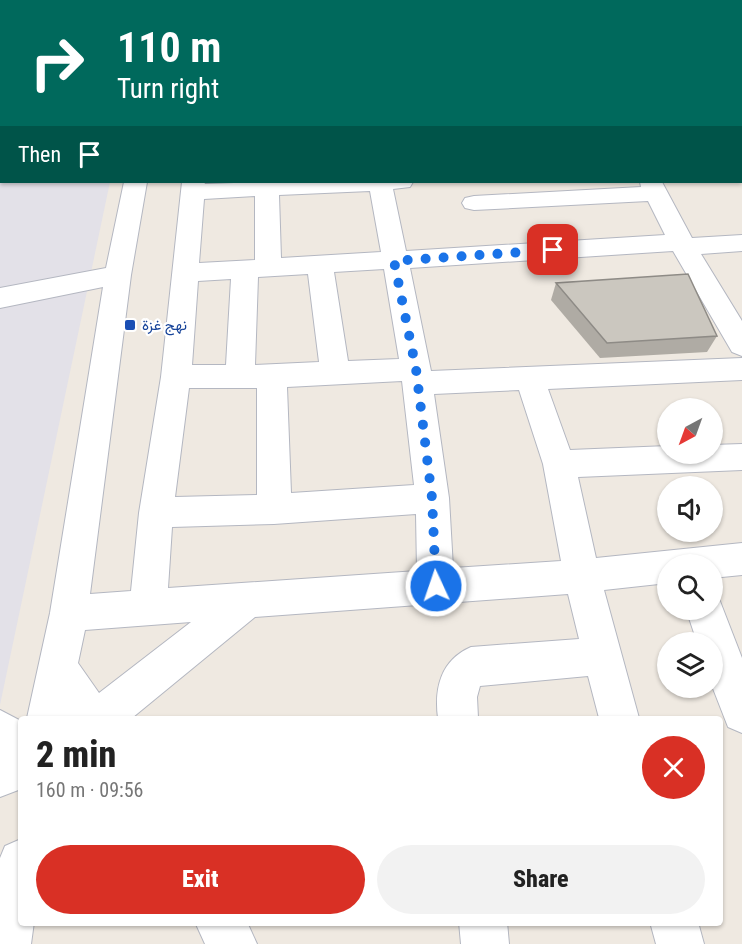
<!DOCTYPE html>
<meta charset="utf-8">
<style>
body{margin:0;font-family:"Roboto Condensed",Vazirmatn,sans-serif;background:#f2f2f2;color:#222;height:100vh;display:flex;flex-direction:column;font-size:22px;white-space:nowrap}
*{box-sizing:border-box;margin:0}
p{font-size:20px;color:#767676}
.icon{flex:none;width:33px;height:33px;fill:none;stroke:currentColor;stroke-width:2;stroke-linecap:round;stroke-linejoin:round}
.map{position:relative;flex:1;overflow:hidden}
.side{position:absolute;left:18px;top:716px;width:705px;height:210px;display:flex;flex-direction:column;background:#fff;border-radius:6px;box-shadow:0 2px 4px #0004}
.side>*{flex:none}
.top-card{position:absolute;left:0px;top:0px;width:742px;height:183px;box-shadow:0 2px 4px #0004;background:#00695c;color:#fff;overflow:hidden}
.needle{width:39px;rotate:221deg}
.fabs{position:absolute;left:657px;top:398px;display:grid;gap:12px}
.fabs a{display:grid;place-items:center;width:66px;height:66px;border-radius:50%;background:#fff;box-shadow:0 2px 4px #0004;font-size:30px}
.pin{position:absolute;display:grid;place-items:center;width:51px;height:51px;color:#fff;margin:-26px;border-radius:12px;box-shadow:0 3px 9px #0006}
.me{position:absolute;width:66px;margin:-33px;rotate:357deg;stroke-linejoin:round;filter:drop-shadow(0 0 4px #0008)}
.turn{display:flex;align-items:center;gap:21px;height:126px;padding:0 18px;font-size:27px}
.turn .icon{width:78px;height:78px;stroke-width:2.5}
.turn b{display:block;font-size:42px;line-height:51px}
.then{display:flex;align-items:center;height:57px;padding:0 18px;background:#0003;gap:12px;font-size:22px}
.round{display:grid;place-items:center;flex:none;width:63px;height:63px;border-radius:32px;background:#f2f2f2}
.head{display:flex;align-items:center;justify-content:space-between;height:102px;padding:0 18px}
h1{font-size:36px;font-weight:800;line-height:45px}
.cta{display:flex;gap:12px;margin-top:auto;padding:12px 18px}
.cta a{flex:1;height:69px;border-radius:36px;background:#d93025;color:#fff;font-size:24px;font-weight:800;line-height:69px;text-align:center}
.cta a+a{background:#f2f2f2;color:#222}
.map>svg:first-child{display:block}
.industrial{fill:#e3e1e8}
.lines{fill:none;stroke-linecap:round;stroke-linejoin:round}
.minor-casing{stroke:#b4b7c1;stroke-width:2}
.minor{fill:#fff;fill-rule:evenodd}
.wall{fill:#afaba4}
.building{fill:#cbc7bf;stroke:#8e8b86;stroke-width:1.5}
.route{stroke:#1a73e8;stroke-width:10;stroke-dasharray:0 18}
.transit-dot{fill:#1a4fb4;stroke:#fff;stroke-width:2}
.labels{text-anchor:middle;stroke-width:4.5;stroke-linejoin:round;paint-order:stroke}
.transit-label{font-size:15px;fill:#164399;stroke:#fff;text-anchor:start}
</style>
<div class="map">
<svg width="742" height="944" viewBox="0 0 742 944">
<rect width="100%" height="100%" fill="#efe9e1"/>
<!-- industrial -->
<path class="industrial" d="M 0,0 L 148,0 L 2,2 L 2,182 L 110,182 L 0,705 Z"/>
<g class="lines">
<!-- minor casing -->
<g class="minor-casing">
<g id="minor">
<rect x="159" y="0" width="18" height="2"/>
<path d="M 334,0 L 352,0 L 353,2 L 335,2 Z"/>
<rect x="399" y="0" width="18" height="2"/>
<path d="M 459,0 L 477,0 L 478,2 L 460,2 Z"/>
<path d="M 550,0 L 568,0 L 569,2 L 551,2 Z"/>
<rect x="741" y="10" width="1" height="10"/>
<rect x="741" y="63" width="1" height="12"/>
<rect x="741" y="116" width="1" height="12"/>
<path d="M 124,182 L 147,182 L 131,275 L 90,594 L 131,591 L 139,513 L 161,377 L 182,182 L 204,182 L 205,184 L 261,182 L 413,182 L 410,187 L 393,189 L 406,251 L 665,235 L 648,201 L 474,210 L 465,208 L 462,203 L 465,198 L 474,196 L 641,187 L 640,182 L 662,182 L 692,238 L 742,235 L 742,251 L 701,254 L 742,321 L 742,356 L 732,352 L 673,251 L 410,268 L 431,371 L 742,358 L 742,380 L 548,389 L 570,450 L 668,446 L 668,453 L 712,453 L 712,445 L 742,444 L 742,470 L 578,477 L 596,558 L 742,543 L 742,575 L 712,578 L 712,564 L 668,564 L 668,583 L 604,590 L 639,718 L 599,718 L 588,676 L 480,686 L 477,697 L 478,718 L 438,718 C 434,688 441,660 471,647 L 579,639 L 568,594 L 255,617 L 132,718 L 27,718 L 50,613 L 103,287 L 0,308 L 0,288 L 106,268 ZM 370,191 L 381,252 L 281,258 L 279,195 ZM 255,196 L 255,260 L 199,263 L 204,199 ZM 384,269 L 399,359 L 348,361 L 334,272 ZM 308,274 L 319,362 L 255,365 L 258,277 ZM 231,279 L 226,365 L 192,365 L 198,281 ZM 402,381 L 414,485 L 291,493 L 287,387 ZM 189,388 L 257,388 L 257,495 L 175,497 ZM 519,390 L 543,464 L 561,561 L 453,568 L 449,498 L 434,394 ZM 416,514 L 417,571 L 168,588 L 172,527 L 274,524 ZM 191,622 L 99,693 L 78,663 L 85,630 Z"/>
<path d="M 712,594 L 718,596 L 742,658 L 742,733 L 728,727 L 712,686 L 712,642 L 697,642 L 686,609 L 712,609 Z"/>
<path d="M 0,710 L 21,721 L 21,789 L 0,797 Z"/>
<path d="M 21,839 L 21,922 L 34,922 L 31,944 L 0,944 L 0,858 L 5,846 Z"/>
<path d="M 195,922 L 247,922 L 257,944 L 205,944 Z"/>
<path d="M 459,922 L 507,922 L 509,944 L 461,944 Z"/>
<path d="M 650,922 L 698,922 L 704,944 L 656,944 Z"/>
</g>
</g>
<!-- minor -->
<use href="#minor" class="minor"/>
</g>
<!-- wall -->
<path class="wall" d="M 556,283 L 717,336 L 707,352 L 600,358 L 551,300 Z"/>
<!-- building -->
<path class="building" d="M 688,274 L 717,336 L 607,343 L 556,283 Z"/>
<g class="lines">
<!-- route -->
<path class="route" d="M 436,586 L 432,498 L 416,369 L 394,261 L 553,250"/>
</g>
<!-- markers -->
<rect class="transit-dot" x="124" y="319" width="12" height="12" rx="3"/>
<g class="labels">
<!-- transit labels -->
<g class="transit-label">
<text x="142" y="330">نهج غزة</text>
</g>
</g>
</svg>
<div class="fabs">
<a><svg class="needle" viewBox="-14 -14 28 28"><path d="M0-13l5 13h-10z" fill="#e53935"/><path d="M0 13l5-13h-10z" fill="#767676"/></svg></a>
<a><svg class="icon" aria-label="sound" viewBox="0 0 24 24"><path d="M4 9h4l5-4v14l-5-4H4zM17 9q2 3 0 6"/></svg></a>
<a><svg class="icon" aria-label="search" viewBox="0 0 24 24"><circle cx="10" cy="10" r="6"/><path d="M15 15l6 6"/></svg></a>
<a><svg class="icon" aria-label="layers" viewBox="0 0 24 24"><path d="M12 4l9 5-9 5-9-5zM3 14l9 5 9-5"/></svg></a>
</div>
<div class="pin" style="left:553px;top:250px;background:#d93025"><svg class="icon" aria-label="arrive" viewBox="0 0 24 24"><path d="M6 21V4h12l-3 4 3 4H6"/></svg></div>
<svg class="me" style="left:436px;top:586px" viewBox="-20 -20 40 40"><circle r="17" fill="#1a73e8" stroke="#fff" stroke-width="3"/><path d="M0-11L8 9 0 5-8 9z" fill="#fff"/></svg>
<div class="top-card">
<div class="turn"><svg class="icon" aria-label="right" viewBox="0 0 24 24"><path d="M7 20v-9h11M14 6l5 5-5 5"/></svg><div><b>110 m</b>Turn right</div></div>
<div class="then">Then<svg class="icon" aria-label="arrive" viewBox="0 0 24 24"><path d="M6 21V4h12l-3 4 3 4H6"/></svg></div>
</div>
<section class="side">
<div class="head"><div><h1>2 min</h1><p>160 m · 09:56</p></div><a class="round" style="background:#d93025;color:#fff"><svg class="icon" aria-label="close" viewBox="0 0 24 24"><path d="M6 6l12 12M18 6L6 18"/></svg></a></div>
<div class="cta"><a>Exit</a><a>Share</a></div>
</section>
</div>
